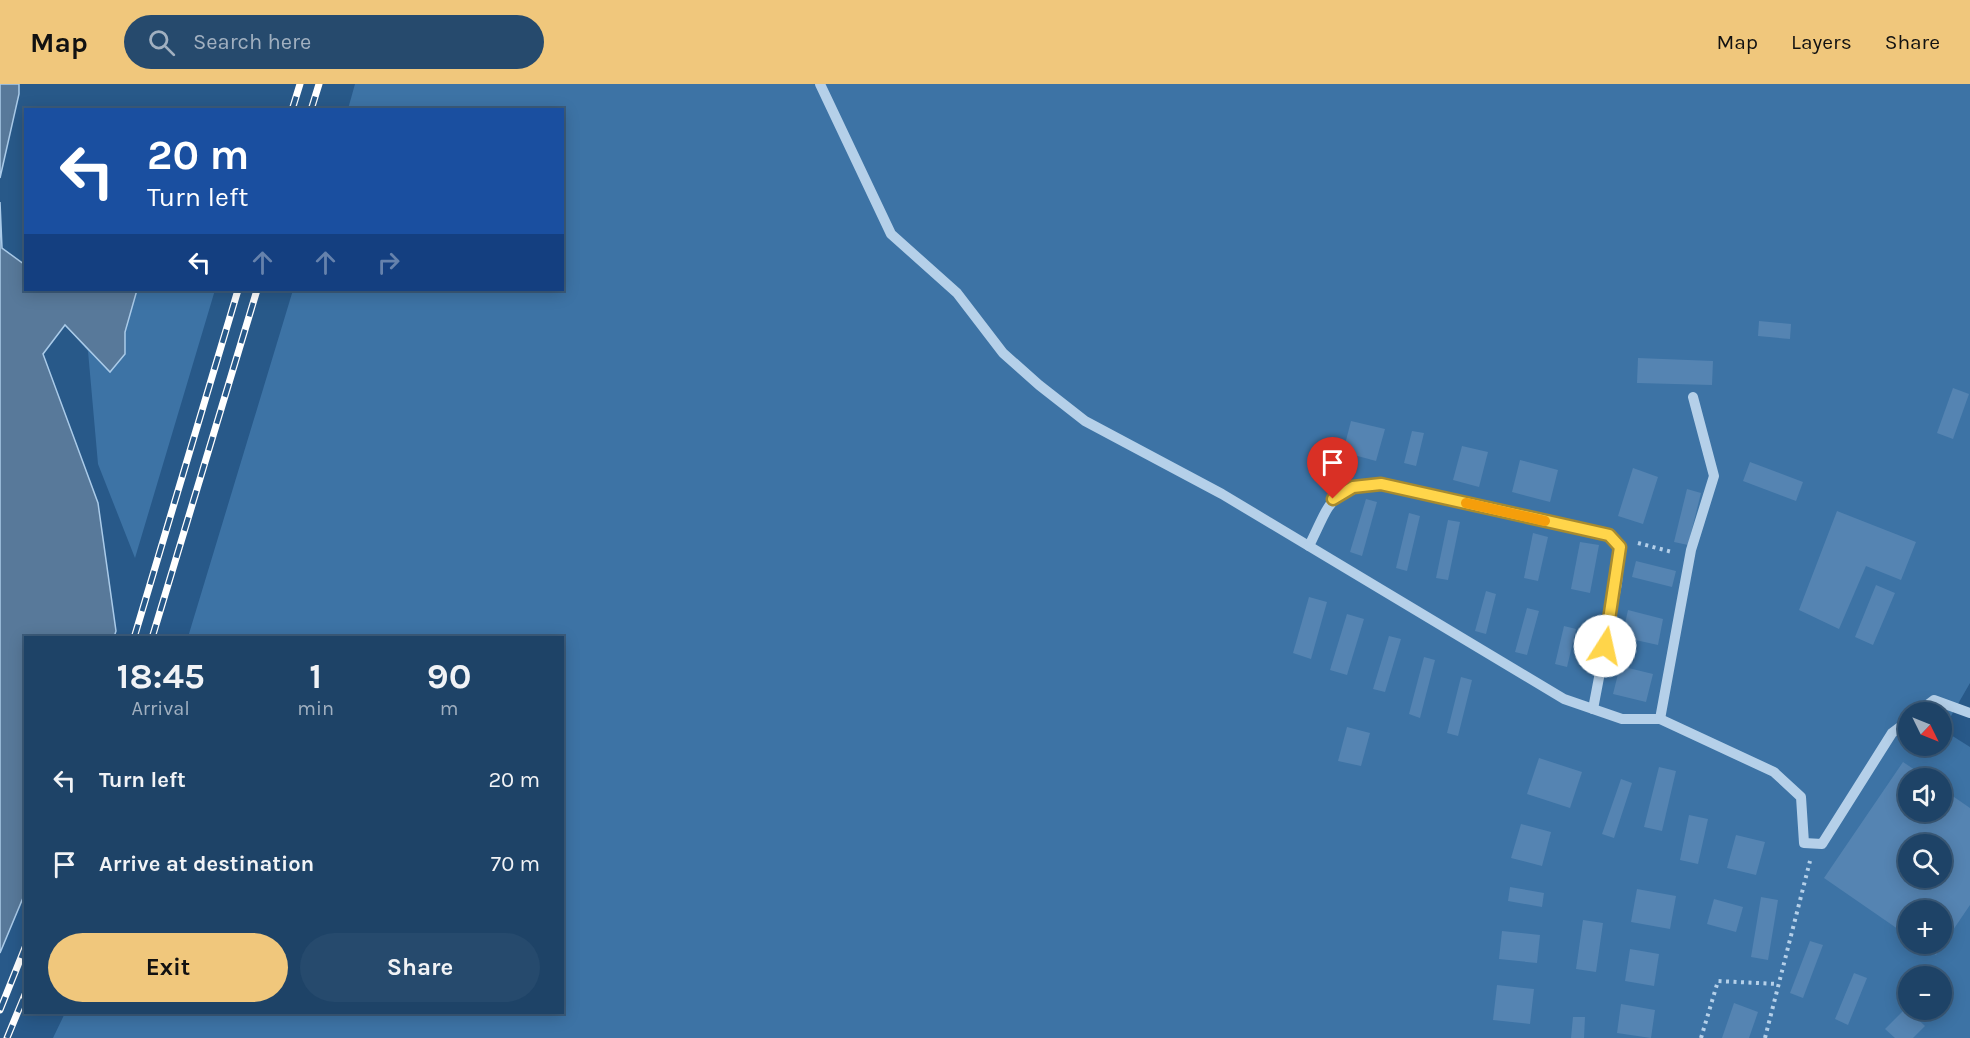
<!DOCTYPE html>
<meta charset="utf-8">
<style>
body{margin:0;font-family:Karla,sans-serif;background:#264a6d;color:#f1f3f6;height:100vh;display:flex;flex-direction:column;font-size:22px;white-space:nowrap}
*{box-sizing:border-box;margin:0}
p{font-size:20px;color:#a1b0c0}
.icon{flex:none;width:33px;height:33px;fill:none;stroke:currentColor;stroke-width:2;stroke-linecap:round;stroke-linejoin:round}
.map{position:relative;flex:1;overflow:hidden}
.drawer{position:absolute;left:24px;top:552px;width:540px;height:378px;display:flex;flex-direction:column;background:#1e4367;border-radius:0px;box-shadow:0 3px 15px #0003,0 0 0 2px #3c5c7b}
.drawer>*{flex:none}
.banner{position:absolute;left:24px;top:24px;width:540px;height:183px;border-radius:0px;box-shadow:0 3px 15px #0003,0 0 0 2px #3c5c7b;background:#1a4fa0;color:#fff;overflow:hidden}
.needle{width:39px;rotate:133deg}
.fabs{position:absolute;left:1898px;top:618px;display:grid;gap:12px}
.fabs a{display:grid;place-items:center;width:54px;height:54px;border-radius:50%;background:#1e4367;box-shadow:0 3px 15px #0003,0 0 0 2px #3c5c7b;font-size:30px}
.pin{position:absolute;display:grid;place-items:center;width:51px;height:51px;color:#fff;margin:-62px -26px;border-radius:50% 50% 50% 0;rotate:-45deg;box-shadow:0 0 6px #0007}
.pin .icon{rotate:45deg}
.me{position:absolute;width:66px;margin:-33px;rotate:10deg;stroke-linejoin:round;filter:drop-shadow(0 0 4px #0008)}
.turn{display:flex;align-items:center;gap:21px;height:126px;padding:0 24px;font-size:27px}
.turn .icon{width:78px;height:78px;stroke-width:2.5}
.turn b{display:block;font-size:42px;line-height:51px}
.lanes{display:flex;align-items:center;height:57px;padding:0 24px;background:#0003;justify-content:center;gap:30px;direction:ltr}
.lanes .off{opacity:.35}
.eta{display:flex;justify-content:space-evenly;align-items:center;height:102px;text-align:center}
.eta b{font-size:36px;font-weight:700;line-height:42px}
.primary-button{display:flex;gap:12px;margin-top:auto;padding:12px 24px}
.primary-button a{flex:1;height:69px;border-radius:36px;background:#f0c77c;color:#111;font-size:24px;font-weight:700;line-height:69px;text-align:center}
.primary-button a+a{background:#264a6d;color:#f1f3f6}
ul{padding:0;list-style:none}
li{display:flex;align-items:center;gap:18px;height:84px;padding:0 24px}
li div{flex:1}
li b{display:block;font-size:22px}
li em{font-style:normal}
header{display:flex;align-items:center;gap:36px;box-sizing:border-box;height:84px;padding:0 30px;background:#f0c77c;color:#111}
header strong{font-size:28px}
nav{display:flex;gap:33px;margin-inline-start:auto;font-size:21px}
.search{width:420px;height:54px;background:#264a6d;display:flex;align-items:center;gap:15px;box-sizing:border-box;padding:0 21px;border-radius:33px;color:#a1b0c0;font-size:22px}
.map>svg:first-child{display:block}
.green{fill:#3d73a5;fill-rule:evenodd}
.water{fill:#58799a;stroke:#aacbe9;stroke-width:1.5}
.building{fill:#5584b2;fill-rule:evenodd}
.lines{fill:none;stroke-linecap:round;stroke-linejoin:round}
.path{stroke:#b5d0e9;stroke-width:4;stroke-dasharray:3 4.5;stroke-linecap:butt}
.minor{stroke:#b5d0e9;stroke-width:10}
.rail-casing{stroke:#fff;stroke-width:7}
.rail{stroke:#285989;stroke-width:4.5;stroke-dasharray:14;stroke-linecap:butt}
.route-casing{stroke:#a68a30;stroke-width:15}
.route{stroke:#ffd54a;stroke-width:10}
.slow{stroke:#f59e0b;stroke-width:10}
</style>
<header>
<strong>Map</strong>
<div class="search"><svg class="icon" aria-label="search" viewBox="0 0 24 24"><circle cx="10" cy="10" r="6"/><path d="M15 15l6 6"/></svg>Search here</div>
<nav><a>Map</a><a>Layers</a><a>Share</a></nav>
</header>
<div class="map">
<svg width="1970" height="954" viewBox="0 0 1970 954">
<rect width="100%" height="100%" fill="#285989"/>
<!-- green -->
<g class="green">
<path d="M 355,0 L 1970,0 L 1970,599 L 1943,646 L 1970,663 L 1970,954 L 53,954 L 65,929 L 562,928 L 562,554 L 188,553 L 293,206 L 562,206 L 562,26 L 348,25 ZM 1908,628 L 1941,628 L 1941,662 L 1908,662 ZM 1908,694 L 1941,694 L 1941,728 L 1908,728 ZM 1908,760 L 1941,760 L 1941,794 L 1908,794 ZM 1908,826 L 1941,826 L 1941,860 L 1908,860 ZM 1908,892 L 1941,892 L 1941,926 L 1908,926 Z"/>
<path d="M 0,118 L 2,164 L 25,181 L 26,206 L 215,206 L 135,474 L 98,380 L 88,267 L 65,241 L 43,270 L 98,419 L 116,547 L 114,553 L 26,554 L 25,809 L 0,869 Z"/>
</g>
<!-- water -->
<g class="water">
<path d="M 0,0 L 19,0 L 19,10 L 0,94 Z"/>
<path d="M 0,118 L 2,164 L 25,181 L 26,206 L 137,206 L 125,248 L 125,270 L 110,288 L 65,241 L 43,270 L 98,419 L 116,547 L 114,553 L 26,554 L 25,809 L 0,869 Z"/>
</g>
<!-- building -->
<g class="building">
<path d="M 1759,237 L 1791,240 L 1790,255 L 1758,252 Z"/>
<path d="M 1638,274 L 1713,277 L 1712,301 L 1637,299 Z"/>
<path d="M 1953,304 L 1969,310 L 1953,355 L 1937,349 Z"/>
<path d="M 1351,337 L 1385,345 L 1376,377 L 1343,368 Z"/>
<path d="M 1412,347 L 1424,349 L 1416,382 L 1404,379 Z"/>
<path d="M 1462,362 L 1488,368 L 1479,403 L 1453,396 Z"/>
<path d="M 1520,376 L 1558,386 L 1550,418 L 1512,408 Z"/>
<path d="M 1750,378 L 1803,398 L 1796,417 L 1743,397 Z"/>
<path d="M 1633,384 L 1658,393 L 1643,440 L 1618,432 Z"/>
<path d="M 1687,405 L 1701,409 L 1688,461 L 1674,458 Z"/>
<path d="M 1366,415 L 1377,418 L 1362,472 L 1350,468 Z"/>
<path d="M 1837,427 L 1916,458 L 1901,496 L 1866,482 L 1839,545 L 1799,526 Z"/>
<path d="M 1409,429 L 1420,432 L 1407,487 L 1396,484 Z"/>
<path d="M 1448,436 L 1460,438 L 1448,496 L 1436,494 Z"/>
<path d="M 1533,449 L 1548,453 L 1538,497 L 1524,494 Z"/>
<path d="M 1580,458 L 1599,461 L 1590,509 L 1571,505 Z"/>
<path d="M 1636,477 L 1676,487 L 1672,503 L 1632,493 Z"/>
<path d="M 1876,501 L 1895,509 L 1873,561 L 1855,553 Z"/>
<path d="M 1486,507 L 1496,510 L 1486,550 L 1475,547 Z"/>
<path d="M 1309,513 L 1327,518 L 1311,575 L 1293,569 Z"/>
<path d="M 1527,524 L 1539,527 L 1527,571 L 1515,568 Z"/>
<path d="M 1628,526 L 1663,535 L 1658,561 L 1622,553 Z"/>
<path d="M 1347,530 L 1364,535 L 1347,591 L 1330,586 Z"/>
<path d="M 1564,542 L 1576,545 L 1567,583 L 1555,580 Z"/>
<path d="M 1389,552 L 1401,555 L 1385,608 L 1373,605 Z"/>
<path d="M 1424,573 L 1435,576 L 1420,634 L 1409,630 Z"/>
<path d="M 1620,582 L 1653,590 L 1646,618 L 1613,610 Z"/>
<path d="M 1461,593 L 1472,596 L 1458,652 L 1447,649 Z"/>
<path d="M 1347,643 L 1370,649 L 1361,682 L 1338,677 Z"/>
<path d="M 1539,674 L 1582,688 L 1570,724 L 1527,710 Z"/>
<path d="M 1903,678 L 1927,694 L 1908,694 L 1908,728 L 1941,728 L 1941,704 L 1970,724 L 1970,821 L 1936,871 L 1919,860 L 1941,860 L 1941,826 L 1908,826 L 1908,852 L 1824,794 ZM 1908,760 L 1941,760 L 1941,794 L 1908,794 Z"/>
<path d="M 1659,683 L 1676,687 L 1662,747 L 1644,743 Z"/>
<path d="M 1621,695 L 1632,699 L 1614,754 L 1602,750 Z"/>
<path d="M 1689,731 L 1708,735 L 1698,780 L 1680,776 Z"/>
<path d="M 1521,740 L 1551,748 L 1542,782 L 1511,774 Z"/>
<path d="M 1736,751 L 1765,758 L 1756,791 L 1727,784 Z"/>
<path d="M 1510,803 L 1544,809 L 1542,823 L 1508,817 Z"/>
<path d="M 1637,805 L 1676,812 L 1670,845 L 1631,838 Z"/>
<path d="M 1761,813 L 1778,816 L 1768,876 L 1751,873 Z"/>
<path d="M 1714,815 L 1743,823 L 1736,848 L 1707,840 Z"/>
<path d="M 1583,836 L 1603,839 L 1596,888 L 1576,885 Z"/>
<path d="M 1502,847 L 1540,851 L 1537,879 L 1499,875 Z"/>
<path d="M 1810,857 L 1823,861 L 1803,914 L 1790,909 Z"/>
<path d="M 1630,865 L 1659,870 L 1654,902 L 1625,897 Z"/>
<path d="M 1854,889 L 1867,894 L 1848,941 L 1835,935 Z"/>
<path d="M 1497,901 L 1534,905 L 1530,940 L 1493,936 Z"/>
<path d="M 1734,919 L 1758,928 L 1749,954 L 1722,954 Z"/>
<path d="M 1621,920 L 1655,926 L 1651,954 L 1617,949 Z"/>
<path d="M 1906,924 L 1925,942 L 1913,954 L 1895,954 L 1885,945 Z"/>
<path d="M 1573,933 L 1585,933 L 1584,954 L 1571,954 Z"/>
</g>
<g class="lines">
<!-- path -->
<g class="path">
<path d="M 1638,459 L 1672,468"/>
<path d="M 1701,954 L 1718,897 L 1778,900"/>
<path d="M 1765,954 L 1810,777"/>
</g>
<!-- minor -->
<g class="minor">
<path d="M 820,0 L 891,150 L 957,209 L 1003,269 L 1039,301 L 1085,337 L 1222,410 L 1564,615 L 1622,635 L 1660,635 L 1774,688 L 1801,713 L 1804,759 L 1822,760 L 1892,649 L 1908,637"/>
<path d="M 1309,462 C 1331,418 1328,406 1381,400 L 1609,451 L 1620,463 L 1617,499 L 1593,625"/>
<path d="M 1918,628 L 1934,616 L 1970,629"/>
<path d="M 1660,635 L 1691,466 L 1714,392 L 1693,313"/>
</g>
<!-- rail casing -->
<g class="rail-casing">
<g id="rail">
<path d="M 292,26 L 300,0"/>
<path d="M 311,26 L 319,0"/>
<path d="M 134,554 L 238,206"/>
<path d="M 152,554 L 257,206"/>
<path d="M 0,926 L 26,861"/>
<path d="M 7,954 L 26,908"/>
</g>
</g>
<!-- rail -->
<use href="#rail" class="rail"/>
</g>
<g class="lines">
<!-- route casing -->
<g class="route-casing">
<path id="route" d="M 1333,415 L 1353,403 L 1381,400 L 1609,451 L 1620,463 L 1605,562"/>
</g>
<!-- route -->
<use href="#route" class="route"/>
<!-- slow -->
<path class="slow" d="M 1466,419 L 1545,437"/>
</g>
</svg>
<div class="fabs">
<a><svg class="needle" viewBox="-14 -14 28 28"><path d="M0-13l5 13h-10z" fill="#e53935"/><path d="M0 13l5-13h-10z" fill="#a1b0c0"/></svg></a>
<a><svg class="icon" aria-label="sound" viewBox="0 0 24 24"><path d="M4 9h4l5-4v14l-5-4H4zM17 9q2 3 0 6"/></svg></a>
<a><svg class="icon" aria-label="search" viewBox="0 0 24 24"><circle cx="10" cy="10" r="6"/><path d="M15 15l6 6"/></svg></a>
<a>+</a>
<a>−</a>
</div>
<div class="pin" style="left:1333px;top:415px;background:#d93025"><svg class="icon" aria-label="arrive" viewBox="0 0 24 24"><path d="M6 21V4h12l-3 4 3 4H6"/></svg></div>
<svg class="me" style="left:1605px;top:562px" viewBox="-20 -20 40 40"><circle r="19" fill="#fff"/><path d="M0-13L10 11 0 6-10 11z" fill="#ffd54a"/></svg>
<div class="banner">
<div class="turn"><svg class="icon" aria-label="left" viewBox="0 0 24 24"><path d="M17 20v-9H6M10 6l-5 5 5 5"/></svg><div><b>20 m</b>Turn left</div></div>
<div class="lanes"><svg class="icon" aria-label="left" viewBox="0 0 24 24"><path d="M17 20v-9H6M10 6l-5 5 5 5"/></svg><svg class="icon off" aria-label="ahead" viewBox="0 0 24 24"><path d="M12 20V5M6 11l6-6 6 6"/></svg><svg class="icon off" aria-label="ahead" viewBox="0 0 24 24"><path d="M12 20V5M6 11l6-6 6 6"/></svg><svg class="icon off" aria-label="right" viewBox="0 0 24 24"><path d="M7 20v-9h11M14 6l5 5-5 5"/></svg></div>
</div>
<section class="drawer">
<div class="eta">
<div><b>18:45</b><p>Arrival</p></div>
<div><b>1</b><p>min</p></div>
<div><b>90</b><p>m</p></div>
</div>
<ul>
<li><svg class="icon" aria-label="left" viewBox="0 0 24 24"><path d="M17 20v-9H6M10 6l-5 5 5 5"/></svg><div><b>Turn left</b></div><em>20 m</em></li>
<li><svg class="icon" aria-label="arrive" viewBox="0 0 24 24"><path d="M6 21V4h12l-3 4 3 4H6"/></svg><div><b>Arrive at destination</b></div><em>70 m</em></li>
</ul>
<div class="primary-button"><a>Exit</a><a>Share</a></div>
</section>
</div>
